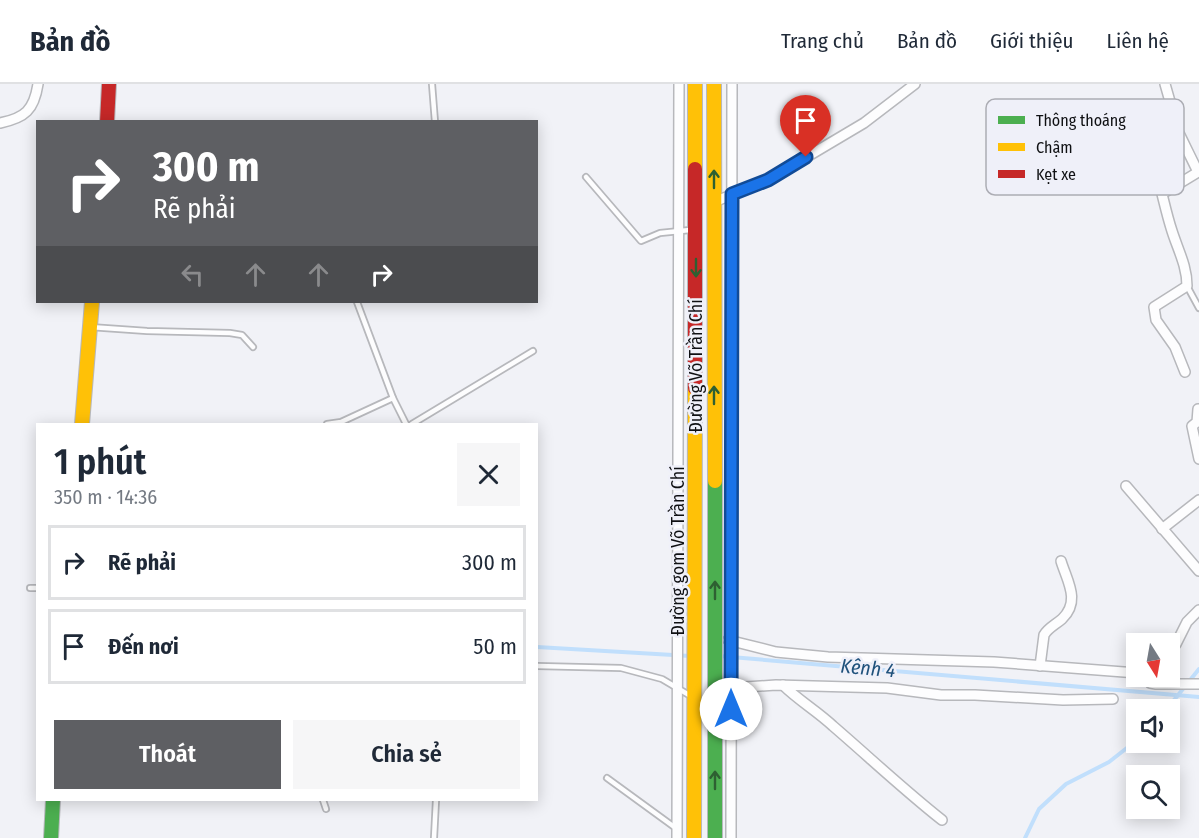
<!DOCTYPE html>
<html lang="vi">
<meta charset="utf-8">
<style>
body{margin:0;font-family:"Fira Sans Condensed",sans-serif;background:#f6f6f7;color:#1f2937;height:100vh;display:flex;flex-direction:column;font-size:22px;white-space:nowrap}
*{box-sizing:border-box;margin:0}
p{font-size:20px;color:#747a83}
.icon{flex:none;width:33px;height:33px;fill:none;stroke:currentColor;stroke-width:2;stroke-linecap:round;stroke-linejoin:round}
.map{position:relative;flex:1;overflow:hidden}
.drawer{position:absolute;left:36px;top:339px;width:502px;height:378px;display:flex;flex-direction:column;background:#fff;border-radius:0px;box-shadow:0 3px 15px #0003}
.drawer>*{flex:none}
.top-card{position:absolute;left:36px;top:36px;width:502px;height:183px;border-radius:0px;box-shadow:0 3px 15px #0003;background:#5e5f63;color:#fff;overflow:hidden}
.needle{width:39px;rotate:169deg}
.fabs{position:absolute;left:1126px;top:549px;display:grid;gap:12px}
.fabs a{display:grid;place-items:center;width:54px;height:54px;border-radius:0px;background:#fff;box-shadow:0 3px 15px #0003;font-size:30px}
.pin{position:absolute;display:grid;place-items:center;width:51px;height:51px;color:#fff;margin:-62px -26px;border-radius:50% 50% 50% 0;rotate:-45deg;box-shadow:0 0 6px #0007}
.pin .icon{rotate:45deg}
.me{position:absolute;width:66px;margin:-33px;rotate:0deg;stroke-linejoin:round;filter:drop-shadow(0 0 4px #0008)}
.turn{display:flex;align-items:center;gap:21px;height:126px;padding:0 18px;font-size:27px}
.turn .icon{width:78px;height:78px;stroke-width:2.5}
.turn b{display:block;font-size:42px;line-height:51px}
.lanes{display:flex;align-items:center;height:57px;padding:0 18px;background:#0003;justify-content:center;gap:30px;direction:ltr}
.lanes .off{opacity:.35}
.round{display:grid;place-items:center;flex:none;width:63px;height:63px;border-radius:0px;background:#f6f6f7}
.head{display:flex;align-items:center;justify-content:space-between;height:102px;padding:0 18px}
h1{font-size:36px;font-weight:600;line-height:45px}
.primary-button{display:flex;gap:12px;margin-top:auto;padding:12px 18px}
.primary-button a{flex:1;height:69px;border-radius:0px;background:#5e5f63;color:#fff;font-size:24px;font-weight:600;line-height:69px;text-align:center}
.primary-button a+a{background:#f6f6f7;color:#1f2937}
ul{padding:0;list-style:none}
li{display:flex;align-items:center;gap:18px;height:75px;margin:0 12px 9px;padding:0 6px;border:3px solid #e0e1e3;border-radius:0px}
li div{flex:1}
li b{display:block;font-size:22px}
li em{font-style:normal}
header{display:flex;align-items:center;gap:36px;box-sizing:border-box;height:84px;padding:0 30px;background:#fff;border-bottom:2px solid #e0e1e3}
header strong{font-size:28px}
nav{display:flex;gap:33px;margin-inline-start:auto;font-size:21px}
.map>svg:first-child{display:block}
.lines{fill:none;stroke-linecap:round;stroke-linejoin:round}
.stream{stroke:#c1dffc;stroke-width:4}
.lane-casing{stroke:#b7b8bc;stroke-width:8}
.street-casing{stroke:#b7b8bc;stroke-width:12}
.fast-casing{stroke:#b7b8bc;stroke-width:16}
.slow-casing{stroke:#b7b8bc;stroke-width:16}
.jam-casing{stroke:#b7b8bc;stroke-width:16}
.lane{stroke:#fdfdfe;stroke-width:4.5}
.street{stroke:#fdfdfe;stroke-width:9}
.fast{stroke:#4caf50;stroke-width:14}
.slow{stroke:#ffc107;stroke-width:14}
.jam{stroke:#c62828;stroke-width:14}
.oneway{stroke:#2e6032}
.route-casing{stroke:#114b97;stroke-width:15}
.route{stroke:#1a73e8;stroke-width:10}
.labels{text-anchor:middle;stroke-width:5;stroke-linejoin:round;paint-order:stroke}
.street-label{font-size:18px;fill:#0f1013;stroke:#eff0f9}
.water-label{font-size:20px;font-style:italic;fill:#20527c;stroke:#eff0f9}
.key{fill:#eff0f9;stroke:#acadb4;stroke-width:1.5}
.key-label{font-size:16px;fill:#0f1013}
</style>
<header>
<strong>Bản đồ</strong>
<nav><a>Trang chủ</a><a>Bản đồ</a><a>Giới thiệu</a><a>Liên hệ</a></nav>
</header>
<div class="map">
<svg width="1199" height="754" viewBox="0 0 1199 754">
<rect width="100%" height="100%" fill="#f1f2f7"/>
<g class="lines">
<!-- stream -->
<g class="stream">
<path d="M 537,563 L 690,572"/>
<path d="M 719,572 L 1199,613"/>
<path d="M 1166,626 L 1199,585"/>
<path d="M 1025,754 L 1039,725 L 1066,700 L 1109,678 L 1137,656"/>
</g>
<!-- lane casing -->
<g class="lane-casing">
<g id="lane">
<path d="M 432,0 L 435,38"/>
<path d="M 586,93 L 641,157 L 660,149 L 690,146"/>
<path d="M 1187,202 L 1199,224"/>
<path d="M 357,218 L 393,314 L 406,340"/>
<path d="M 90,243 L 147,247 L 230,249 L 242,251 L 253,263"/>
<path d="M 327,340 L 341,338 L 393,314"/>
<path d="M 412,340 L 533,267"/>
<path d="M 30,504 L 38,504"/>
<path d="M 537,582 L 621,584 L 662,595 L 689,611"/>
<path d="M 607,694 L 677,745"/>
<path d="M 323,716 L 326,725"/>
<path d="M 434,754 L 436,716"/>
</g>
</g>
<!-- street casing -->
<g class="street-casing">
<g id="street">
<path d="M 1165,0 L 1171,21 L 1173,37 L 1198,88 L 1162,110 C 1165,122 1168,135 1172,147 C 1178,166 1187,182 1187,202 L 1154,223 L 1156,236 L 1175,263 L 1185,288"/>
<path d="M 0,39 C 25,34 34,26 38,0"/>
<path d="M 714,118 L 768,96 L 864,39 L 915,0"/>
<path d="M 1198,325 L 1197,338 L 1192,342 L 1199,375"/>
<path d="M 1126,402 L 1199,487"/>
<path d="M 1162,445 L 1199,416"/>
<path d="M 728,556 L 776,568 L 828,573 L 994,578 L 1137,589"/>
<path d="M 1170,567 L 1176,560 L 1187,538 L 1199,526"/>
<path d="M 1040,582 L 1044,551 C 1048,544 1055,541 1062,535 C 1081,517 1067,497 1061,477"/>
<path d="M 1147,592 L 1150,599 L 1156,600 L 1199,600"/>
<path d="M 783,601 C 798,616 817,627 833,642 C 869,673 904,706 942,736"/>
<path d="M 716,605 L 776,601 L 887,604 L 941,611 L 975,611 L 1063,616 L 1113,615"/>
<path d="M 677,754 L 679,0"/>
<path d="M 731,754 L 732,0"/>
</g>
</g>
<!-- fast casing -->
<g class="fast-casing">
<g id="fast">
<path d="M 715,397 L 715,754"/>
<path d="M 51,754 L 53,716"/>
</g>
</g>
<!-- slow casing -->
<g class="slow-casing">
<g id="slow">
<path d="M 714,0 L 715,397"/>
<path d="M 695,85 L 695,0"/>
<path d="M 82,340 L 92,218"/>
<path d="M 694,754 L 695,304"/>
</g>
</g>
<!-- jam casing -->
<g class="jam-casing">
<g id="jam">
<path d="M 107,38 L 109,0"/>
<path d="M 695,304 L 695,85"/>
</g>
</g>
<!-- lane -->
<use href="#lane" class="lane"/>
<!-- street -->
<use href="#street" class="street"/>
<!-- fast -->
<use href="#fast" class="fast"/>
<!-- slow -->
<use href="#slow" class="slow"/>
<!-- jam -->
<use href="#jam" class="jam"/>
</g>
<!-- one-way arrows -->
<defs><path id="oneway-shaft" d="M-6 0H5M1.5-3L5.5 0L1.5 3" fill="none" stroke-width="1.6" stroke-linecap="round" stroke-linejoin="round" transform="scale(1.5)"/></defs>
<g class="oneway">
<use href="#oneway-shaft" transform="translate(714 95) rotate(-90)"/>
<use href="#oneway-shaft" transform="translate(696 184) rotate(90)"/>
<use href="#oneway-shaft" transform="translate(714 311) rotate(-90)"/>
<use href="#oneway-shaft" transform="translate(715 506) rotate(-90)"/>
<use href="#oneway-shaft" transform="translate(715 696) rotate(-90)"/>
</g>
<g class="lines">
<!-- route casing -->
<g class="route-casing">
<path id="route" d="M 731,625 L 732,110 L 768,96 L 806,73"/>
</g>
<!-- route -->
<use href="#route" class="route"/>
</g>
<g class="labels">
<!-- street labels -->
<g class="street-label">
<text transform="translate(696 282) rotate(-90)" y="6">Đường Võ Trần Chí</text>
<text transform="translate(678 467) rotate(-90)" y="6">Đường gom Võ Trần Chí</text>
</g>
<!-- water labels -->
<g class="water-label">
<text transform="translate(868 584) rotate(5)" y="7">Kênh 4</text>
</g>
</g>
<!-- legend -->
<rect x="986" y="15" width="198" height="96" rx="9" class="key"/>
<rect x="998" y="32" width="27" height="8" fill="#4caf50"/>
<rect x="998" y="59" width="27" height="8" fill="#ffc107"/>
<rect x="998" y="86" width="27" height="8" fill="#c62828"/>
<g class="key-label">
<text x="1036" y="42">Thông thoáng</text>
<text x="1036" y="69">Chậm</text>
<text x="1036" y="96">Kẹt xe</text>
</g>
</svg>
<div class="fabs">
<a><svg class="needle" viewBox="-14 -14 28 28"><path d="M0-13l5 13h-10z" fill="#e53935"/><path d="M0 13l5-13h-10z" fill="#747a83"/></svg></a>
<a><svg class="icon" aria-label="sound" viewBox="0 0 24 24"><path d="M4 9h4l5-4v14l-5-4H4zM17 9q2 3 0 6"/></svg></a>
<a><svg class="icon" aria-label="search" viewBox="0 0 24 24"><circle cx="10" cy="10" r="6"/><path d="M15 15l6 6"/></svg></a>
</div>
<div class="pin" style="left:806px;top:73px;background:#d93025"><svg class="icon" aria-label="arrive" viewBox="0 0 24 24"><path d="M6 21V4h12l-3 4 3 4H6"/></svg></div>
<svg class="me" style="left:731px;top:625px" viewBox="-20 -20 40 40"><circle r="19" fill="#fff"/><path d="M0-13L10 11 0 6-10 11z" fill="#1a73e8"/></svg>
<div class="top-card">
<div class="turn"><svg class="icon" aria-label="right" viewBox="0 0 24 24"><path d="M7 20v-9h11M14 6l5 5-5 5"/></svg><div><b>300 m</b>Rẽ phải</div></div>
<div class="lanes"><svg class="icon off" aria-label="left" viewBox="0 0 24 24"><path d="M17 20v-9H6M10 6l-5 5 5 5"/></svg><svg class="icon off" aria-label="ahead" viewBox="0 0 24 24"><path d="M12 20V5M6 11l6-6 6 6"/></svg><svg class="icon off" aria-label="ahead" viewBox="0 0 24 24"><path d="M12 20V5M6 11l6-6 6 6"/></svg><svg class="icon" aria-label="right" viewBox="0 0 24 24"><path d="M7 20v-9h11M14 6l5 5-5 5"/></svg></div>
</div>
<section class="drawer">
<div class="head"><div><h1>1 phút</h1><p>350 m · 14:36</p></div><a class="round"><svg class="icon" aria-label="close" viewBox="0 0 24 24"><path d="M6 6l12 12M18 6L6 18"/></svg></a></div>
<ul>
<li><svg class="icon" aria-label="right" viewBox="0 0 24 24"><path d="M7 20v-9h11M14 6l5 5-5 5"/></svg><div><b>Rẽ phải</b></div><em>300 m</em></li>
<li><svg class="icon" aria-label="arrive" viewBox="0 0 24 24"><path d="M6 21V4h12l-3 4 3 4H6"/></svg><div><b>Đến nơi</b></div><em>50 m</em></li>
</ul>
<div class="primary-button"><a>Thoát</a><a>Chia sẻ</a></div>
</section>
</div>
